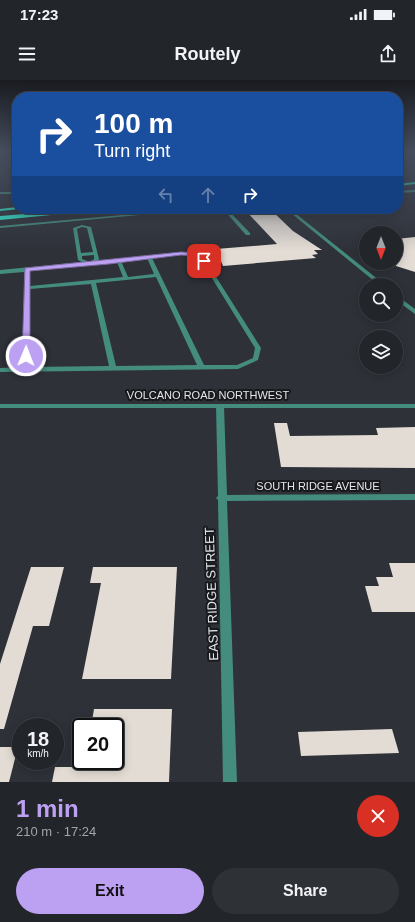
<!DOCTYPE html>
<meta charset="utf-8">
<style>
body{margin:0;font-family:Helvetica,sans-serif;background:#2e3136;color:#f1f3f6;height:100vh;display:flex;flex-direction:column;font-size:15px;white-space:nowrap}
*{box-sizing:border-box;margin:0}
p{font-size:13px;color:#a2a5a8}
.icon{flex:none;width:22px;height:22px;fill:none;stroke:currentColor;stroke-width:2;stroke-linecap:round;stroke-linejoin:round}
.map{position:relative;height:702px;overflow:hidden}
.sheet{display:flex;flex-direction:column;background:#22252a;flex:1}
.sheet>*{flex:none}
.top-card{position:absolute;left:12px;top:12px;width:391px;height:122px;border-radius:16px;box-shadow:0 2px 10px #0003,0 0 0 1px #3f4247;background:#1a4fa0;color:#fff;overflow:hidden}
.needle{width:26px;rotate:180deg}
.buttons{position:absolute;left:359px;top:146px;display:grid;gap:8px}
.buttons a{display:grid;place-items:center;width:44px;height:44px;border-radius:50%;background:#22252a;box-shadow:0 2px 10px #0003,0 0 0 1px #3f4247;font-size:20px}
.speed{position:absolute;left:12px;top:638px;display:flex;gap:8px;font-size:20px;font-weight:700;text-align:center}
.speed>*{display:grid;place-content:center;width:52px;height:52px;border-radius:50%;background:#22252a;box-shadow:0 2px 10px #0003,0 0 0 1px #3f4247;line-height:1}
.speed small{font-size:10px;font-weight:400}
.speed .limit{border:2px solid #111;border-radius:6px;background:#fff;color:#111}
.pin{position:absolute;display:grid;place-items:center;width:34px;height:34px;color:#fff;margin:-17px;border-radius:8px;box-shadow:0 2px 6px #0006}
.me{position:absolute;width:44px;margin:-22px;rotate:1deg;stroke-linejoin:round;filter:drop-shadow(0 0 3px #0008)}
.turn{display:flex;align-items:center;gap:14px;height:84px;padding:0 16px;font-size:18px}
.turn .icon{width:52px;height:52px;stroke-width:2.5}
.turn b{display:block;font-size:28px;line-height:34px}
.lanes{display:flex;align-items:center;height:38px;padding:0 16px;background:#0003;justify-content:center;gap:20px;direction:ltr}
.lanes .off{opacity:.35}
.round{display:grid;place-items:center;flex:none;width:42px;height:42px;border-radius:21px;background:#2e3136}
.summary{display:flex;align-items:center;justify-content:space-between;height:68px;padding:0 16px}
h1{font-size:24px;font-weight:600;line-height:30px;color:#bca0f2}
.action{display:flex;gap:8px;margin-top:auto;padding:8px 16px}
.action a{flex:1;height:46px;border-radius:24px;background:#bca0f2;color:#111;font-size:16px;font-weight:600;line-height:46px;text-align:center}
.action a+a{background:#2e3136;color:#f1f3f6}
.status{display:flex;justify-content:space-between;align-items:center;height:28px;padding:0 20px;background:#22252a;direction:ltr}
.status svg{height:11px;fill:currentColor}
header{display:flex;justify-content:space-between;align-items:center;height:52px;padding:0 16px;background:#22252a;font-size:18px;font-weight:600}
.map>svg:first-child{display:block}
.building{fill:#e3dcd4}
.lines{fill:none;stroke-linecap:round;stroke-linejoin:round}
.service{fill:#448c7e;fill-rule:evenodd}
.minor{fill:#448c7e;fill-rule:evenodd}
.tertiary{fill:#448c7e;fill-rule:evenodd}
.primary{fill:#31e6cc;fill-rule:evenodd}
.route{fill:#bca0f2;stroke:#7a689d}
.labels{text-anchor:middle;stroke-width:4;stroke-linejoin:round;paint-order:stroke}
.street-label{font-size:11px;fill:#e4e6eb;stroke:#17191c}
.near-street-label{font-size:13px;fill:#e4e6eb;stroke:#17191c}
</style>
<div class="status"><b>17:23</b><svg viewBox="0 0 49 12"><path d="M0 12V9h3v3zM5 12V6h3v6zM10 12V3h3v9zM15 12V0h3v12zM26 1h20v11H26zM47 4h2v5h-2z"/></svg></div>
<header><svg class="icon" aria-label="menu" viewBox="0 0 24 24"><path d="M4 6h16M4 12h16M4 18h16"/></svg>Routely<svg class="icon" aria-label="share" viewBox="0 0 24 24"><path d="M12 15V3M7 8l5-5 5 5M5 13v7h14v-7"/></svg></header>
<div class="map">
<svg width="415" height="702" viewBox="0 0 415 702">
<rect width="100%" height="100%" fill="#2e3138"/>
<!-- building -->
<g class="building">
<path d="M 244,129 L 270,129 L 293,151 L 322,170 L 314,170 L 318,174 L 312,175 L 316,178 L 223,186 L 216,169 L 277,164 Z"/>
<path d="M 415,157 L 415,192 L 396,186 L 396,159 Z"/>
<path d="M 274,343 L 287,343 L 290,356 L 378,355 L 376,348 L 415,347 L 415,388 L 281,387 Z"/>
<path d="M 389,483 L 415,483 L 415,532 L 372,532 L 365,506 L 379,506 L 376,497 L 393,497 Z"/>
<path d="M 31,487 L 64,487 L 49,546 L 33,546 L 4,649 L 0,649 L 0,584 Z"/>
<path d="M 93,487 L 177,487 L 171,599 L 82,599 L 101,503 L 90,503 Z"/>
<path d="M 94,629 L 172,629 L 169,702 L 52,702 L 55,687 L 115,687 L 115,647 L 91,647 Z"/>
<path d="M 392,649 L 399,673 L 301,676 L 298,652 Z"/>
<path d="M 0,667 L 18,667 L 9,702 L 0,702 Z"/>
</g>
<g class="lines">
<!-- service -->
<g class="service">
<path d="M 223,129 L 227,129 L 250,153 L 250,155 L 246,155 Z"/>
<path d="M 364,129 L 369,129 L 374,133 L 371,134 Z"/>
<path d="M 82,145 L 91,147 L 99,179 L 98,181 L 181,172 L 198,173 L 206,181 L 261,268 L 258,280 L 238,289 L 0,292 L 0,288 L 23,287 L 24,192 L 0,194 L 0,190 L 82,182 L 78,180 L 73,148 ZM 82,147 L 87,148 L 93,172 L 81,173 L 77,149 ZM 181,174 L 195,175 L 202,182 L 255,268 L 253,278 L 237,285 L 204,285 L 152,178 ZM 94,175 L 94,179 L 90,182 L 82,179 L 82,176 ZM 147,178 L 154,194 L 128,197 L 121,181 ZM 117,182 L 123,197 L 30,206 L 30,191 ZM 156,197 L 197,285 L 116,286 L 96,203 ZM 91,204 L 109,286 L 29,287 L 30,209 Z"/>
</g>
<!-- minor -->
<g class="minor">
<path d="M 415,110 L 415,112 L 398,113 L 398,111 Z"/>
<path d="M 189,129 L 204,129 L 0,148 L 0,146 Z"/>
<path d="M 286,129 L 290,129 L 385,205 L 379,205 Z"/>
<path d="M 396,215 L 415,229 L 415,234 L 396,220 Z"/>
<path d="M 217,324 L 220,324 L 224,326 L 227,415 L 415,414 L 415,420 L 227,421 L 237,702 L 223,702 L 218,420 L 216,418 L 218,416 L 216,326 Z"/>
</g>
<!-- tertiary -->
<g class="tertiary">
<rect x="0" y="112" width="17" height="2"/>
<rect x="0" y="324" width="415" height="4"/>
</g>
<!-- primary -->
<g class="primary">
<path d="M 415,102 L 415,104 L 398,106 L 398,104 Z"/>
<path d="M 17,127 L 17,129 L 19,129 L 0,131 L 0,129 Z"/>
<path d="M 86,129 L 105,129 L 103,130 L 0,140 L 0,136 Z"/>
</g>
</g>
<!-- sky -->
<linearGradient id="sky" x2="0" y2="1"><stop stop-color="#191b1f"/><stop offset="0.42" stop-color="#464e5e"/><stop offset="1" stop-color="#464e5e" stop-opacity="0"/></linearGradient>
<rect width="415" height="170" fill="url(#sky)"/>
<!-- route -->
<path class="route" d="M 181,172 L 198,173 L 207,181 L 204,182 L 195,176 L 181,175 L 109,184 L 30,191 L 30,276 L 26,278 L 22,276 L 25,188 Z"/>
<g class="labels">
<!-- street labels -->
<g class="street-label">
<text x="208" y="319">VOLCANO ROAD NORTHWEST</text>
<text x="318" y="410">SOUTH RIDGE AVENUE</text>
</g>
<!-- near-street labels -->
<g class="near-street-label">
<text transform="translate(211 514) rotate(-92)" y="5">EAST RIDGE STREET</text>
</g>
</g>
</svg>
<div class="buttons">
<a><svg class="needle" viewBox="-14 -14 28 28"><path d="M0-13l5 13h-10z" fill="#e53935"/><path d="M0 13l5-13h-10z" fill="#a2a5a8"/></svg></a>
<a><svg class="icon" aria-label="search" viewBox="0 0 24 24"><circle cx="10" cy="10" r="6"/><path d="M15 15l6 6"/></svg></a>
<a><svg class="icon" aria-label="layers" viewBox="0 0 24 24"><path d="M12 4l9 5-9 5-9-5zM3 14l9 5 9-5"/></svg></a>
</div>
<div class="speed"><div>18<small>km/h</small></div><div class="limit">20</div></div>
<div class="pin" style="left:204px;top:181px;background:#d93025"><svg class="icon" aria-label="arrive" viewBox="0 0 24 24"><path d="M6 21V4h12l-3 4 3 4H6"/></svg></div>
<svg class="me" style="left:26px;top:276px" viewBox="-20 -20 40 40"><circle r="17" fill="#bca0f2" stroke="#fff" stroke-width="3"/><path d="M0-11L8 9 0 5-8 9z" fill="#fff"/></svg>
<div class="top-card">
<div class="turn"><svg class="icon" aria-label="right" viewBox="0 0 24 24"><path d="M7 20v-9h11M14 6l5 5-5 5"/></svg><div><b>100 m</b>Turn right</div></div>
<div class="lanes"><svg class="icon off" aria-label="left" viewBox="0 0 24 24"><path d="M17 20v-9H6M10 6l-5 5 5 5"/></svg><svg class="icon off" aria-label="ahead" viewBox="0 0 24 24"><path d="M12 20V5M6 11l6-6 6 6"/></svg><svg class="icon" aria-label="right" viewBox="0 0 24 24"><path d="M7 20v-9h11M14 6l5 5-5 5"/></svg></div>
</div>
</div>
<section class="sheet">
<div class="summary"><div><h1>1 min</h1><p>210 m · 17:24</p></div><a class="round" style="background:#d93025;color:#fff"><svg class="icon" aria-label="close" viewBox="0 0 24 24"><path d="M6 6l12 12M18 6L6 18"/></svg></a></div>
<div class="action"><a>Exit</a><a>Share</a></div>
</section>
